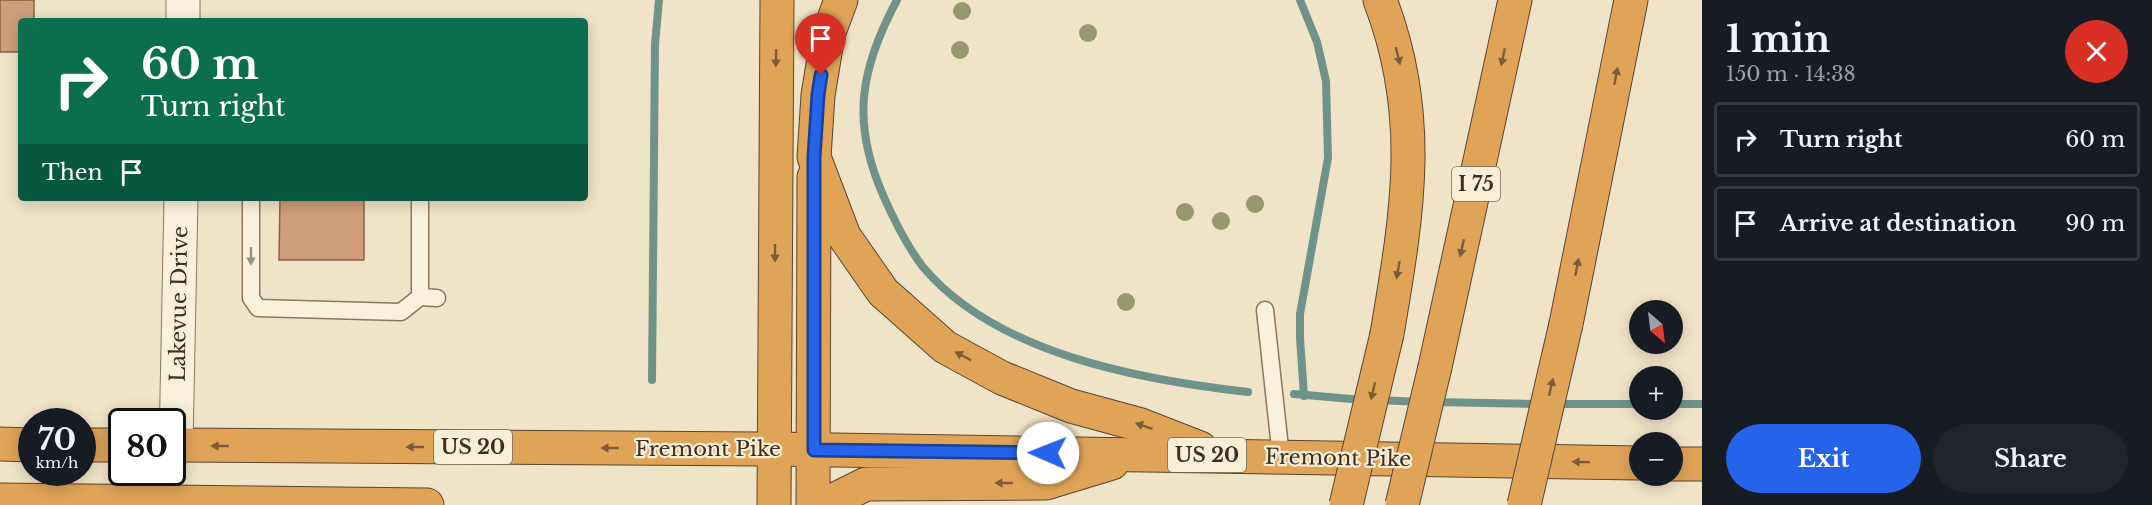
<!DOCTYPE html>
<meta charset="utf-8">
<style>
body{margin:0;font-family:"Libre Baskerville",serif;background:#20242c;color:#f1f3f6;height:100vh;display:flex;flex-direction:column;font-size:22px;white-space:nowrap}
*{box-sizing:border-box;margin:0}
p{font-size:20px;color:#9ea1a6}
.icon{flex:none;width:33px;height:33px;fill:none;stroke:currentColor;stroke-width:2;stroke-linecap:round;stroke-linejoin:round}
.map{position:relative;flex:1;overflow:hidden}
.drawer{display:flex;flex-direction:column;background:#171b24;width:450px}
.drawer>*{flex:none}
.banner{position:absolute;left:18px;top:18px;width:570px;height:183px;border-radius:6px;box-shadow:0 3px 15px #0003;background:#0b6e4f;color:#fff;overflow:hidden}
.needle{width:39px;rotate:152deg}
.buttons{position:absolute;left:1629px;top:300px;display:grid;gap:12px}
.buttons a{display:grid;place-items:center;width:54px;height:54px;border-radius:50%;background:#171b24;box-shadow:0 3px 15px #0003;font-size:30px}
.speed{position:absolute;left:18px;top:408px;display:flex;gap:12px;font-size:30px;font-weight:700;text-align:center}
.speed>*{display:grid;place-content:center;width:78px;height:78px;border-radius:50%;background:#171b24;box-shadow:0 3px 15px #0003;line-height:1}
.speed small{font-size:15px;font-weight:400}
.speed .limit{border:3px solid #111;border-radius:9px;background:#fff;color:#111}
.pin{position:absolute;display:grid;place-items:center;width:51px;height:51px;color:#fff;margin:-62px -26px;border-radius:50% 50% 50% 0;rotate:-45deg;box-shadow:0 0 6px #0007}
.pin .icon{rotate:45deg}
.me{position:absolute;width:66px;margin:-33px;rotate:271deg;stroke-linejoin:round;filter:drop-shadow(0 0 4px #0008)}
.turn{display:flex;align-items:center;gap:21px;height:126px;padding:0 24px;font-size:27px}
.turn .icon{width:78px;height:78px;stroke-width:2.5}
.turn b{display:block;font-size:42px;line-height:51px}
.then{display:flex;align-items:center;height:57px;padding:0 24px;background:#0003;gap:12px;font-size:22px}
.round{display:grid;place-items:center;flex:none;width:63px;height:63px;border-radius:32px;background:#20242c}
.overview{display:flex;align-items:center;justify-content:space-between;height:102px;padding:0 24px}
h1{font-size:36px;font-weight:700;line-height:45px}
.action{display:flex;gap:12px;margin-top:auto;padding:12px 24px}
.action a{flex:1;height:69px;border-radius:36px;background:#2563eb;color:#fff;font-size:24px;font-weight:700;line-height:69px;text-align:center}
.action a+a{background:#20242c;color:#f1f3f6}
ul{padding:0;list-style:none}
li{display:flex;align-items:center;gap:18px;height:75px;margin:0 12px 9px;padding:0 12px;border:3px solid #363941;border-radius:6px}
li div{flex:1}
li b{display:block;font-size:22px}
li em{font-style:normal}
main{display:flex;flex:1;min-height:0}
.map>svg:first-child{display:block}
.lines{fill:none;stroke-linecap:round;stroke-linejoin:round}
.stream{stroke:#6f938a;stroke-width:8}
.building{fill:#cf9f7d;stroke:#8d5f41;stroke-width:1.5}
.lane-casing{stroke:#8d765c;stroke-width:19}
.street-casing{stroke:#8d765c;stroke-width:35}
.highway-casing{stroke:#5b4430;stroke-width:35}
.lane{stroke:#faf1dc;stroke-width:16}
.street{stroke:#faf1dc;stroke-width:33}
.highway{stroke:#e0a458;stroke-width:33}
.highway-bridge-casing{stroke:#5b4430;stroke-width:35;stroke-linecap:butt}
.highway-bridge{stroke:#e0a458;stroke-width:33}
.tree{fill:#96986f}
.oneway{fill:#7e5d36}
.oneway2{fill:#9c907e}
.route-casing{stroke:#184099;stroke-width:15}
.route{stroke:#2563eb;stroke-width:10}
.labels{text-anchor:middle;stroke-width:4.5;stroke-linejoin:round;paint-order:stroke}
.shield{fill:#f7eed8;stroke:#756857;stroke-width:1.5}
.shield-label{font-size:20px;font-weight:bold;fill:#3d2e20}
.street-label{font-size:21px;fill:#3d2e20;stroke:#f7eed8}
</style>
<main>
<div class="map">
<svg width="1702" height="505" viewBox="0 0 1702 505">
<rect width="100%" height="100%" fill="#f0e4c8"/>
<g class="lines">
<!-- stream -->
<g class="stream">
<path d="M 897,0 C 860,69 851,122 883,195 C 894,220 906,245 923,267 C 996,354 1141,380 1248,392"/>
<path d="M 1300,0 L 1317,42 L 1326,81 L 1328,158 L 1300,314 L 1300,338 L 1304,396"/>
<path d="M 652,380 L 655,44 L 659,0"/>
<path d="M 1294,394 L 1363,400"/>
<path d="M 1379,400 L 1420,402"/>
<path d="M 1433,402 L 1540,404"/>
<path d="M 1553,404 L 1640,404"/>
<path d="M 1672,404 L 1702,404"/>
</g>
</g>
<!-- building -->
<g class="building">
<path d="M 0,0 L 34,0 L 34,21 L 21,21 L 21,52 L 0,52 Z"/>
<path d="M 280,198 L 364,198 L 364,260 L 279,260 Z"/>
</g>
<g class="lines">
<!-- lane casing -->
<g class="lane-casing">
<g id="lane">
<path d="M 251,198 L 251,298 L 258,308 L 401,312 L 420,297"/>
<path d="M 420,198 L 420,297 L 437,298"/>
<path d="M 1265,310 L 1281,457"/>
</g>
</g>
<!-- street casing -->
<g class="street-casing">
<g id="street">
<path d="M 183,21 L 183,0"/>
<path d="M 176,445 L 181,198"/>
</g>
</g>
<!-- highway casing -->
<g class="highway-casing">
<g id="highway">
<path d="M 841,0 L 828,35 L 818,95 L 814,157 L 844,236 L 883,292 L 945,347 L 1002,378 L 1071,406 L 1141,425 L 1200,448"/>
<path d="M 1380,0 C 1425,117 1407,215 1387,334"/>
<path d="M 1566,324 L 1631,0"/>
<path d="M 1435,367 L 1515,0"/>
<path d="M 0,444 L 32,445"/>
<path d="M 82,445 L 122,445"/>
<path d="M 172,445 L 774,449 L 1640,463"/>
<path d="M 1672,464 L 1702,464"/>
<path d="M 0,500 L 427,505"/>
<path d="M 774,505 L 777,0"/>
<path d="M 813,505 L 814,177"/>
<path d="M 824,505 L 866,484 L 1046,483 L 1112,463"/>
</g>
</g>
<!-- lane -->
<use href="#lane" class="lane"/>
<!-- street -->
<use href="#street" class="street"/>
<!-- highway -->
<use href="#highway" class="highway"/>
<!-- highway-bridge casing -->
<g class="highway-bridge-casing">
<g id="highway-bridge">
<path d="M 1346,505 L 1387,334"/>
<path d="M 1402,505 L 1435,367"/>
<path d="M 1524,505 L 1566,324"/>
</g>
</g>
<!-- highway-bridge -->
<use href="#highway-bridge" class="highway-bridge"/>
</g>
<!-- trees -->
<g class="tree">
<circle cx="962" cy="11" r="9"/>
<circle cx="1088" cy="33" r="9"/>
<circle cx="960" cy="50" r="9"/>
<circle cx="1255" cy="204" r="9"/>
<circle cx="1185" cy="212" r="9"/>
<circle cx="1221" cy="221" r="9"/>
<circle cx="1126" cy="302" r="9"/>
</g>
<!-- one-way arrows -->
<defs><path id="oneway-solid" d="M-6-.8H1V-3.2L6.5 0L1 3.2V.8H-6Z" transform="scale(1.5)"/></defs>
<g class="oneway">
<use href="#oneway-solid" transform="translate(1398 56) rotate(76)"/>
<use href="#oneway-solid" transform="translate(1503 57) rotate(102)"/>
<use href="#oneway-solid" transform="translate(776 58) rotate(91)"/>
<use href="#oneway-solid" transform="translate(1616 76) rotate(-79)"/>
<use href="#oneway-solid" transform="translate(1462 248) rotate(102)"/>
<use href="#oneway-solid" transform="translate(775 253) rotate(90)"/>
<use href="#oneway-solid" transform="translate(1577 267) rotate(-79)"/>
<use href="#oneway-solid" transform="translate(1398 270) rotate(100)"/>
<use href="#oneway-solid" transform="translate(963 356) rotate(-152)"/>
<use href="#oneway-solid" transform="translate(1551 387) rotate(-77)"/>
<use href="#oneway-solid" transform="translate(1373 391) rotate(103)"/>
<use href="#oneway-solid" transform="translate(1144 426) rotate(-161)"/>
<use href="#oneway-solid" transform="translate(220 446) rotate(-180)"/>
<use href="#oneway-solid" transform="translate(415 447) rotate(-180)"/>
<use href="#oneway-solid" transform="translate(610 448) rotate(-180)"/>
<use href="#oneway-solid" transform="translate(1581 462) rotate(-179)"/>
<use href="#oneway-solid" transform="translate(1004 483) rotate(180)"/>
</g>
<use class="oneway2" href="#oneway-solid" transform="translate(251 256) rotate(90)"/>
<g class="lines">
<!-- route casing -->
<g class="route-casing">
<path id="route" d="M 821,75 L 818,95 L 814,157 L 814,450 L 1048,453"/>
</g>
<!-- route -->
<use href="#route" class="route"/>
</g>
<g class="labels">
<!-- shield labels -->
<g class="shield">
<rect x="1452" y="167" width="48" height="34" rx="4.5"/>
<rect x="434" y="430" width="78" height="34" rx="4.5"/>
<rect x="1168" y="438" width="78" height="34" rx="4.5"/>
</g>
<g class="shield-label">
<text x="1476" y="191">I 75</text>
<text x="473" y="454">US 20</text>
<text x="1207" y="462">US 20</text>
</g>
<!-- street labels -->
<g class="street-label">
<text transform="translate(179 304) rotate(-89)" y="7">Lakevue Drive</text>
<text x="708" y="456">Fremont Pike</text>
<text transform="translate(1338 458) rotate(1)" y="7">Fremont Pike</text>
</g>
</g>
</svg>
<div class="buttons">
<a><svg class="needle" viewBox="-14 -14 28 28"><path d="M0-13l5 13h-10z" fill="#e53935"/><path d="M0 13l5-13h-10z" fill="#9ea1a6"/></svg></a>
<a>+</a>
<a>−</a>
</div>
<div class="speed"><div>70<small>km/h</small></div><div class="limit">80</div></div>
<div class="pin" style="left:821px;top:75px;background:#d93025"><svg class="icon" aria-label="arrive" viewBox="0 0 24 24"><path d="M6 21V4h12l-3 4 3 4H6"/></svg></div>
<svg class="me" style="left:1048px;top:453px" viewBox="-20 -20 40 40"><circle r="19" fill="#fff"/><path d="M0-13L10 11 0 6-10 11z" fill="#2563eb"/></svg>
<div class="banner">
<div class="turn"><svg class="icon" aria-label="right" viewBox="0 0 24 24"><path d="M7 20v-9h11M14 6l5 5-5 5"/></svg><div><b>60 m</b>Turn right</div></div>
<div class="then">Then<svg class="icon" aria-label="arrive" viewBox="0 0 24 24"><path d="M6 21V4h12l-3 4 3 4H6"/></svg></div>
</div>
</div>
<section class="drawer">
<div class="overview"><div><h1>1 min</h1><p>150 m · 14:38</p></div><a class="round" style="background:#d93025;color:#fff"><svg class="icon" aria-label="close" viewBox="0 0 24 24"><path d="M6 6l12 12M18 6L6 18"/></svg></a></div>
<ul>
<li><svg class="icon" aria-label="right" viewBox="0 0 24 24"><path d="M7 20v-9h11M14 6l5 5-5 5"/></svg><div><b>Turn right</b></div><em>60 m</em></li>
<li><svg class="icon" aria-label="arrive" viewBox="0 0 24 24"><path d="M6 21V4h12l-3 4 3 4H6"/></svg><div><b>Arrive at destination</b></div><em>90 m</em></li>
</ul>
<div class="action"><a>Exit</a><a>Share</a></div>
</section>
</main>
